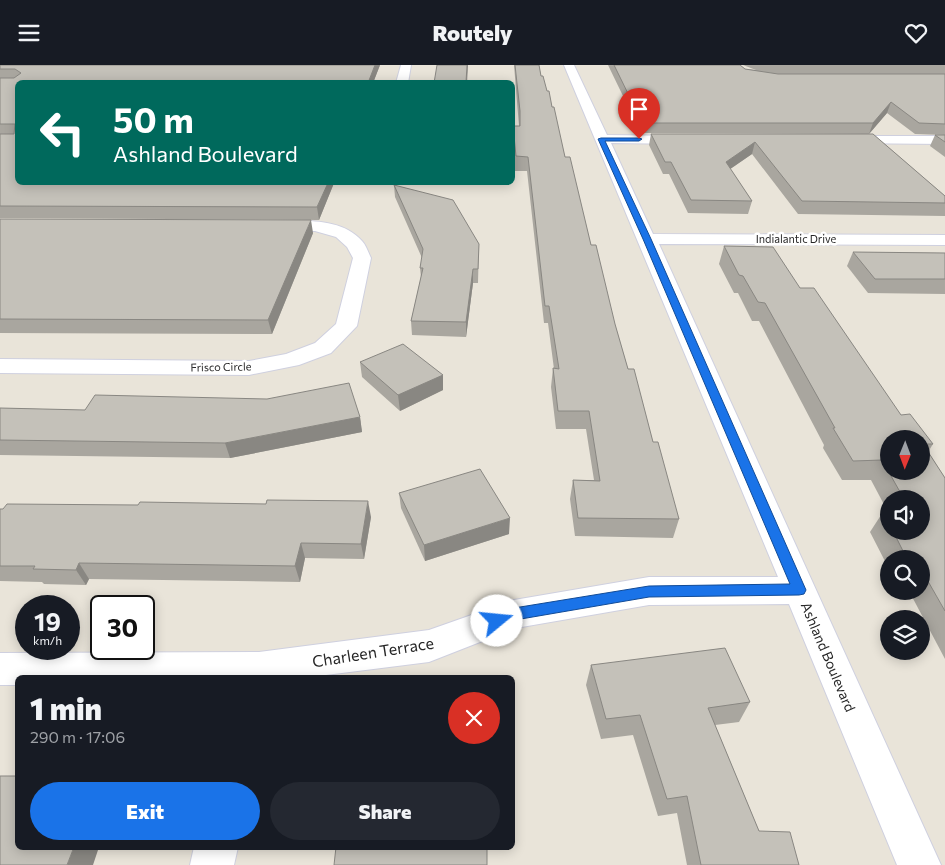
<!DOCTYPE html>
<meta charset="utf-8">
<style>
body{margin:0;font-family:Commissioner,sans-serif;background:#242831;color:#f1f3f6;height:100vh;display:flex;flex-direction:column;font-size:19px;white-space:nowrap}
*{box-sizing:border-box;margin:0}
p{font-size:16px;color:#9ea1a6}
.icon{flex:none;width:28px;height:28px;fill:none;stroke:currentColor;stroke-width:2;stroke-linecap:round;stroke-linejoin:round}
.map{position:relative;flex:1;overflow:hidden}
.panel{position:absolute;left:15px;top:610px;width:500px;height:175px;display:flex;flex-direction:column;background:#171b24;border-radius:8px;box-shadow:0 2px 12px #0003}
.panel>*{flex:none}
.guide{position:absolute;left:15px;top:15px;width:500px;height:105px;border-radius:8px;box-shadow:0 2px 12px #0003;background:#00695c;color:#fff;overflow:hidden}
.needle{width:32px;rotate:181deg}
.buttons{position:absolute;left:880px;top:365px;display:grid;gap:10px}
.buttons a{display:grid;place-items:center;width:50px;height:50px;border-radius:50%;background:#171b24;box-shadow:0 2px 12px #0003;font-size:25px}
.speed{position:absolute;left:15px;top:530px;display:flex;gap:10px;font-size:25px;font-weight:700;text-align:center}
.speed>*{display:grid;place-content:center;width:65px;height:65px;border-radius:50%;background:#171b24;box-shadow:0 2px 12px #0003;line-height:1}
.speed small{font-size:12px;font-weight:400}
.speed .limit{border:2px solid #111;border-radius:8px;background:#fff;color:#111}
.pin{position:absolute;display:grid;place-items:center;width:42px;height:42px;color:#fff;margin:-51px -21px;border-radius:50% 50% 50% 0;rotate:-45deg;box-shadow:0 0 5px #0007}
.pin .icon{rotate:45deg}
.me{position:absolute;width:55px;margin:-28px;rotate:73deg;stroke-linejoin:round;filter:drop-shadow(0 0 4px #0008)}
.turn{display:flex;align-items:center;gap:18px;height:105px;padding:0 15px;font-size:22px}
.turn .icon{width:65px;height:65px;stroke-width:2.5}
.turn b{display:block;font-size:35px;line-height:42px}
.round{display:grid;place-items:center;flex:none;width:52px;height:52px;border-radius:26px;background:#242831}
.summary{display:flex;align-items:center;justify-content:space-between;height:85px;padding:0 15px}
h1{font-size:30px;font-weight:800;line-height:38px}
.action{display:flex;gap:10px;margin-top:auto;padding:10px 15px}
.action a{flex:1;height:58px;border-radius:30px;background:#1a73e8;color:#fff;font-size:20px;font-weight:800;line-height:58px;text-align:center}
.action a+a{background:#242831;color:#f1f3f6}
header{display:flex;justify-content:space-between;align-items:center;height:65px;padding:0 15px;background:#171b24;font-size:22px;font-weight:800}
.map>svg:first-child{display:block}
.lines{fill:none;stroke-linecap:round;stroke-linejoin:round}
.street-casing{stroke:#cfd0df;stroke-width:2}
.street{fill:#fff;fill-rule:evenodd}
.wall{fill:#a9a69f;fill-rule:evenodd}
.shaded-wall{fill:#898782}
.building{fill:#c4c1b9;stroke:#898782;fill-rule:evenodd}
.route{fill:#1a73e8;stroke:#114b97}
.labels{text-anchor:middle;stroke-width:5;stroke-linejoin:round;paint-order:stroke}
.far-street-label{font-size:11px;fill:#272727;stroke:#fff}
.street-label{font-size:14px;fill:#272727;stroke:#fff}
.near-street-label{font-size:16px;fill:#272727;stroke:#fff}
</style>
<header><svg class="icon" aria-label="menu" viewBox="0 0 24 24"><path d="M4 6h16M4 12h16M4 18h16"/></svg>Routely<svg class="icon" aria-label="heart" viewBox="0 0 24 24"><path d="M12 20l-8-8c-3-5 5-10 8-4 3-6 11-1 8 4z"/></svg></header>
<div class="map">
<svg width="945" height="800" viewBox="0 0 945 800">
<rect width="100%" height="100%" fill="#e9e4d9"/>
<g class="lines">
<!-- street casing -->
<g class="street-casing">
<g id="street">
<path d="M 401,0 L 411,0 L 408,18 L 396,18 Z"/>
<path d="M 564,0 L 574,0 L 607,70 L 686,71 L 693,75 L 686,79 L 611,78 L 653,169 L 945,170 L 945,180 L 659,179 L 941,800 L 897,800 L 789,539 L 649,540 L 516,563 L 429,597 L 310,612 L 18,612 L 18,620 L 0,620 L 0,588 L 259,587 L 429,565 L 514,535 L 649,512 L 778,512 Z"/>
<path d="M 842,71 L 945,71 L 945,79 L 837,78 L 835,75 L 837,72 Z"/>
<path d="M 275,156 C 303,156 341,152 362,176 C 366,180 368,187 371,193 L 357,261 L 331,288 L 299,300 L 249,310 L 0,308 L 0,294 L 249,296 L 286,289 L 315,278 L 336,259 L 353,193 L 347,182 L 336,172 L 315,166 L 269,165 L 266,161 L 269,157 Z"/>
<path d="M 194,782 L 238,782 L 234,800 L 190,800 Z"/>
</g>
</g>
<!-- street -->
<use href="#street" class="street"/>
</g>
<!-- wall -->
<g class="wall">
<path d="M 0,0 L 380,0 L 373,18 L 18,18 L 334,118 L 319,155 L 0,153 Z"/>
<path d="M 514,0 L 539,0 L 541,11 L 552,42 L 565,92 L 628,304 L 679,454 L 673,473 L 575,471 L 570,434 L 573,415 L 594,415 L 586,364 L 556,364 L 551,322 L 553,303 L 554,304 L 548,258 L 544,258 L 527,106 L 515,106 L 513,74 L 513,61 L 519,61 Z"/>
<path d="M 608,0 L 740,0 L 745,4 L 756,5 L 743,0 L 945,0 L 945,70 L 915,69 L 887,48 L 869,69 L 643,68 L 640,62 L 638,62 Z"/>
<path d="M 651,69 L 873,69 L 945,131 L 945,151 L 798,149 L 752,89 L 730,104 L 752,136 L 748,149 L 688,148 L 669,109 L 663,109 L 649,80 Z"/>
<path d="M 935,70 L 945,70 L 945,92 L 930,81 Z"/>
<path d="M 394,120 L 479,179 L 478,218 L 473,218 L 466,272 L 412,270 L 411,256 L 421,212 L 420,203 L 422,193 L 395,132 Z"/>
<path d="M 0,154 L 313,168 L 272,269 L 0,268 Z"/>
<path d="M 724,181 L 800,223 L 901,350 L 933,379 L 928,387 L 945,413 L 945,594 L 909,526 L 921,526 L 921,494 L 889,494 L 889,504 L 870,467 L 883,447 L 888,447 L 871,415 L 842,415 L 823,383 L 824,380 L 759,256 L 752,256 L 738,228 L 734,228 L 719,199 ZM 889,434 L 921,434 L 921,466 L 889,466 Z"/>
<path d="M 853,187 L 945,188 L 945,229 L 868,228 L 847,201 Z"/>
<path d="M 360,297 L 443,310 L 443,325 L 400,346 L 362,312 Z"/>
<path d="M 0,343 L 360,352 L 362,367 L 230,393 L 0,390 Z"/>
<path d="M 399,428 L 509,469 L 425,496 L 401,443 Z"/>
<path d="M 0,444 L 371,452 L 364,494 L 305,493 L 300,517 L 89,514 L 86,520 L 44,519 L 42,517 L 0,516 Z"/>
<path d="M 591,600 L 750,637 L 739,657 L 715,660 L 759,766 L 799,800 L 687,800 L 677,748 L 658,751 L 633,670 L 601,674 L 586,620 Z"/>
</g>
<!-- shaded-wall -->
<g class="shaded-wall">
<path d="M 375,0 L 380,0 L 373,18 L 368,18 Z"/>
<path d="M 467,0 L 468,0 L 467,18 L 466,18 Z"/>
<path d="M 891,37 L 887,48 L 869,69 L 873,58 Z"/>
<path d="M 755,77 L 752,89 L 723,109 L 726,97 Z"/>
<path d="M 328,118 L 334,118 L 319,155 L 317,142 Z"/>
<path d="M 311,155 L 313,168 L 272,269 L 268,255 Z"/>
<path d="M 473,204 L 473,218 L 466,272 L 466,257 Z"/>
<path d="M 443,310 L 443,325 L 400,346 L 398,330 Z"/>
<path d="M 360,352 L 362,367 L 230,393 L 225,378 Z"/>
<path d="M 368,436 L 371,452 L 364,494 L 361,479 Z"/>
<path d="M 510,453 L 509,469 L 425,496 L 424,480 Z"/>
<path d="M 301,478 L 305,493 L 300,517 L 295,501 Z"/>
<path d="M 79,498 L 89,514 L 86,520 L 76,505 Z"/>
<path d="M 74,782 L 99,782 L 93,800 L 67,800 Z"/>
</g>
<!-- building -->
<g class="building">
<path d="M 0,0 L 375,0 L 368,18 L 18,18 L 18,118 L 328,118 L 317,142 L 0,141 L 0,69 L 14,69 L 15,59 L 0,59 L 0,13 L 14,13 L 21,8 L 15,4 L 0,4 Z"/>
<path d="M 437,0 L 467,0 L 466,18 L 434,18 Z"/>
<path d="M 515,0 L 539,0 L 541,11 L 543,11 L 547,26 L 549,26 L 552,42 L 554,42 L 565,92 L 570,92 L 591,180 L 596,180 L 615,259 L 628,304 L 634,304 L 653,377 L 658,377 L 679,454 L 578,453 L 573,415 L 600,416 L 589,346 L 558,346 L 553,303 L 559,304 L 549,241 L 545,241 L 528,92 L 516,91 L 513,61 L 520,61 L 520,46 Z"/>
<path d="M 614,0 L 740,0 L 745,4 L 778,9 L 945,9 L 945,59 L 919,58 L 891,37 L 873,58 L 645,58 L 642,51 L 639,51 Z"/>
<path d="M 651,69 L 873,69 L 945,131 L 945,138 L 802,136 L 755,77 L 726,97 L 752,136 L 691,135 L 671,97 L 665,97 Z"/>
<path d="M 935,70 L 945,70 L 945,77 Z"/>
<path d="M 394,120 L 453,135 L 479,179 L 478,204 L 473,204 L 466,257 L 411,256 L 423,203 L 420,203 L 423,184 Z"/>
<path d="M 0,154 L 311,155 L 268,255 L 0,254 Z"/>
<path d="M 724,181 L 773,182 L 800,223 L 814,223 L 901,350 L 910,349 L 933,379 L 923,379 L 945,413 L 945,546 L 921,504 L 921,494 L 916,494 L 913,490 L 905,490 L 893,466 L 921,466 L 921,434 L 904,434 L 882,395 L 853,396 L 833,363 L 835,363 L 765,238 L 758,237 L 743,211 L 739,210 ZM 889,374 L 921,374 L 921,406 L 889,406 Z"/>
<path d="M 853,187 L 945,188 L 945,214 L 875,214 Z"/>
<path d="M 403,279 L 443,310 L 398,330 L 360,297 Z"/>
<path d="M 349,318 L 360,352 L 225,378 L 0,375 L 0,343 L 85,345 L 95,330 L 267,334 Z"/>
<path d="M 480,404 L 510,453 L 424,480 L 399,428 Z"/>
<path d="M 267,435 L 368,436 L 361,479 L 301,478 L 295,501 L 79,498 L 76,505 L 33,504 L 35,501 L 0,501 L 0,444 L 3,444 L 7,439 L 138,440 L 140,437 L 266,439 Z"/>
<path d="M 883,447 L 889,447 L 889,459 Z"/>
<path d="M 725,583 L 750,637 L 708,643 L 759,766 L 790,767 L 799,800 L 701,800 L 687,731 L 667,734 L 640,650 L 606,654 L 591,600 Z"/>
<path d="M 0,711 L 18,711 L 18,782 L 74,782 L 67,800 L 0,800 Z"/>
<path d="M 336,782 L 487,782 L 487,800 L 334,800 Z"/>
</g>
<!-- route -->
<path class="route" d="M 601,73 L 639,73 L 642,74 L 639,76 L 605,76 L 651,174 L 806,525 L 804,529 L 799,530 L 649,532 L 515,555 L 497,562 L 492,560 L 490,556 L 492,551 L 514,543 L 649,521 L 790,519 L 643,174 L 598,74 Z"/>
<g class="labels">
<!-- far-street labels -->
<g class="far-street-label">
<text x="796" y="178">Indialantic Drive</text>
<text transform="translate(221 302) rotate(-1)" y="4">Frisco Circle</text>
</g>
<!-- street labels -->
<g class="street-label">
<text transform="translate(828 592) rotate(67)" y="5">Ashland Boulevard</text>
</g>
<!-- near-street labels -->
<g class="near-street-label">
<text transform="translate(373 587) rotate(-9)" y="6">Charleen Terrace</text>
</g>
</g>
</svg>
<div class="buttons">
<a><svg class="needle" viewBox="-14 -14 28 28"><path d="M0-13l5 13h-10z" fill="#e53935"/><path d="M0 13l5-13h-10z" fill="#9ea1a6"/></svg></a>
<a><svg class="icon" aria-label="sound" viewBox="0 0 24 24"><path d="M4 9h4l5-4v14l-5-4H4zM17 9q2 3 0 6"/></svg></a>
<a><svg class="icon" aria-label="search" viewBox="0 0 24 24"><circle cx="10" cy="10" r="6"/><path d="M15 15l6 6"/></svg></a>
<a><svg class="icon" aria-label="layers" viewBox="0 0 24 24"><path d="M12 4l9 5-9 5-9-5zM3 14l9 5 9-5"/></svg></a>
</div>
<div class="speed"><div>19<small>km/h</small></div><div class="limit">30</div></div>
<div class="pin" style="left:639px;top:74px;background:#d93025"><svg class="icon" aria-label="arrive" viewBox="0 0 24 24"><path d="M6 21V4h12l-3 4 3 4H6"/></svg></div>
<svg class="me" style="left:497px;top:556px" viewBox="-20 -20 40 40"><circle r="19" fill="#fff"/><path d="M0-13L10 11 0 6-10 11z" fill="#1a73e8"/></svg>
<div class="guide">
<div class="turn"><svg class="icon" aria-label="left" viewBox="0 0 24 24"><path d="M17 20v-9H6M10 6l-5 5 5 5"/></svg><div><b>50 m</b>Ashland Boulevard</div></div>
</div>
<section class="panel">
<div class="summary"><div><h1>1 min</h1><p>290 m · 17:06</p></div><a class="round" style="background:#d93025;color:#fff"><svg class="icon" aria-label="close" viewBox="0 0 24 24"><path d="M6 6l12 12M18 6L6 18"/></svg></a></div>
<div class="action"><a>Exit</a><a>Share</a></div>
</section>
</div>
